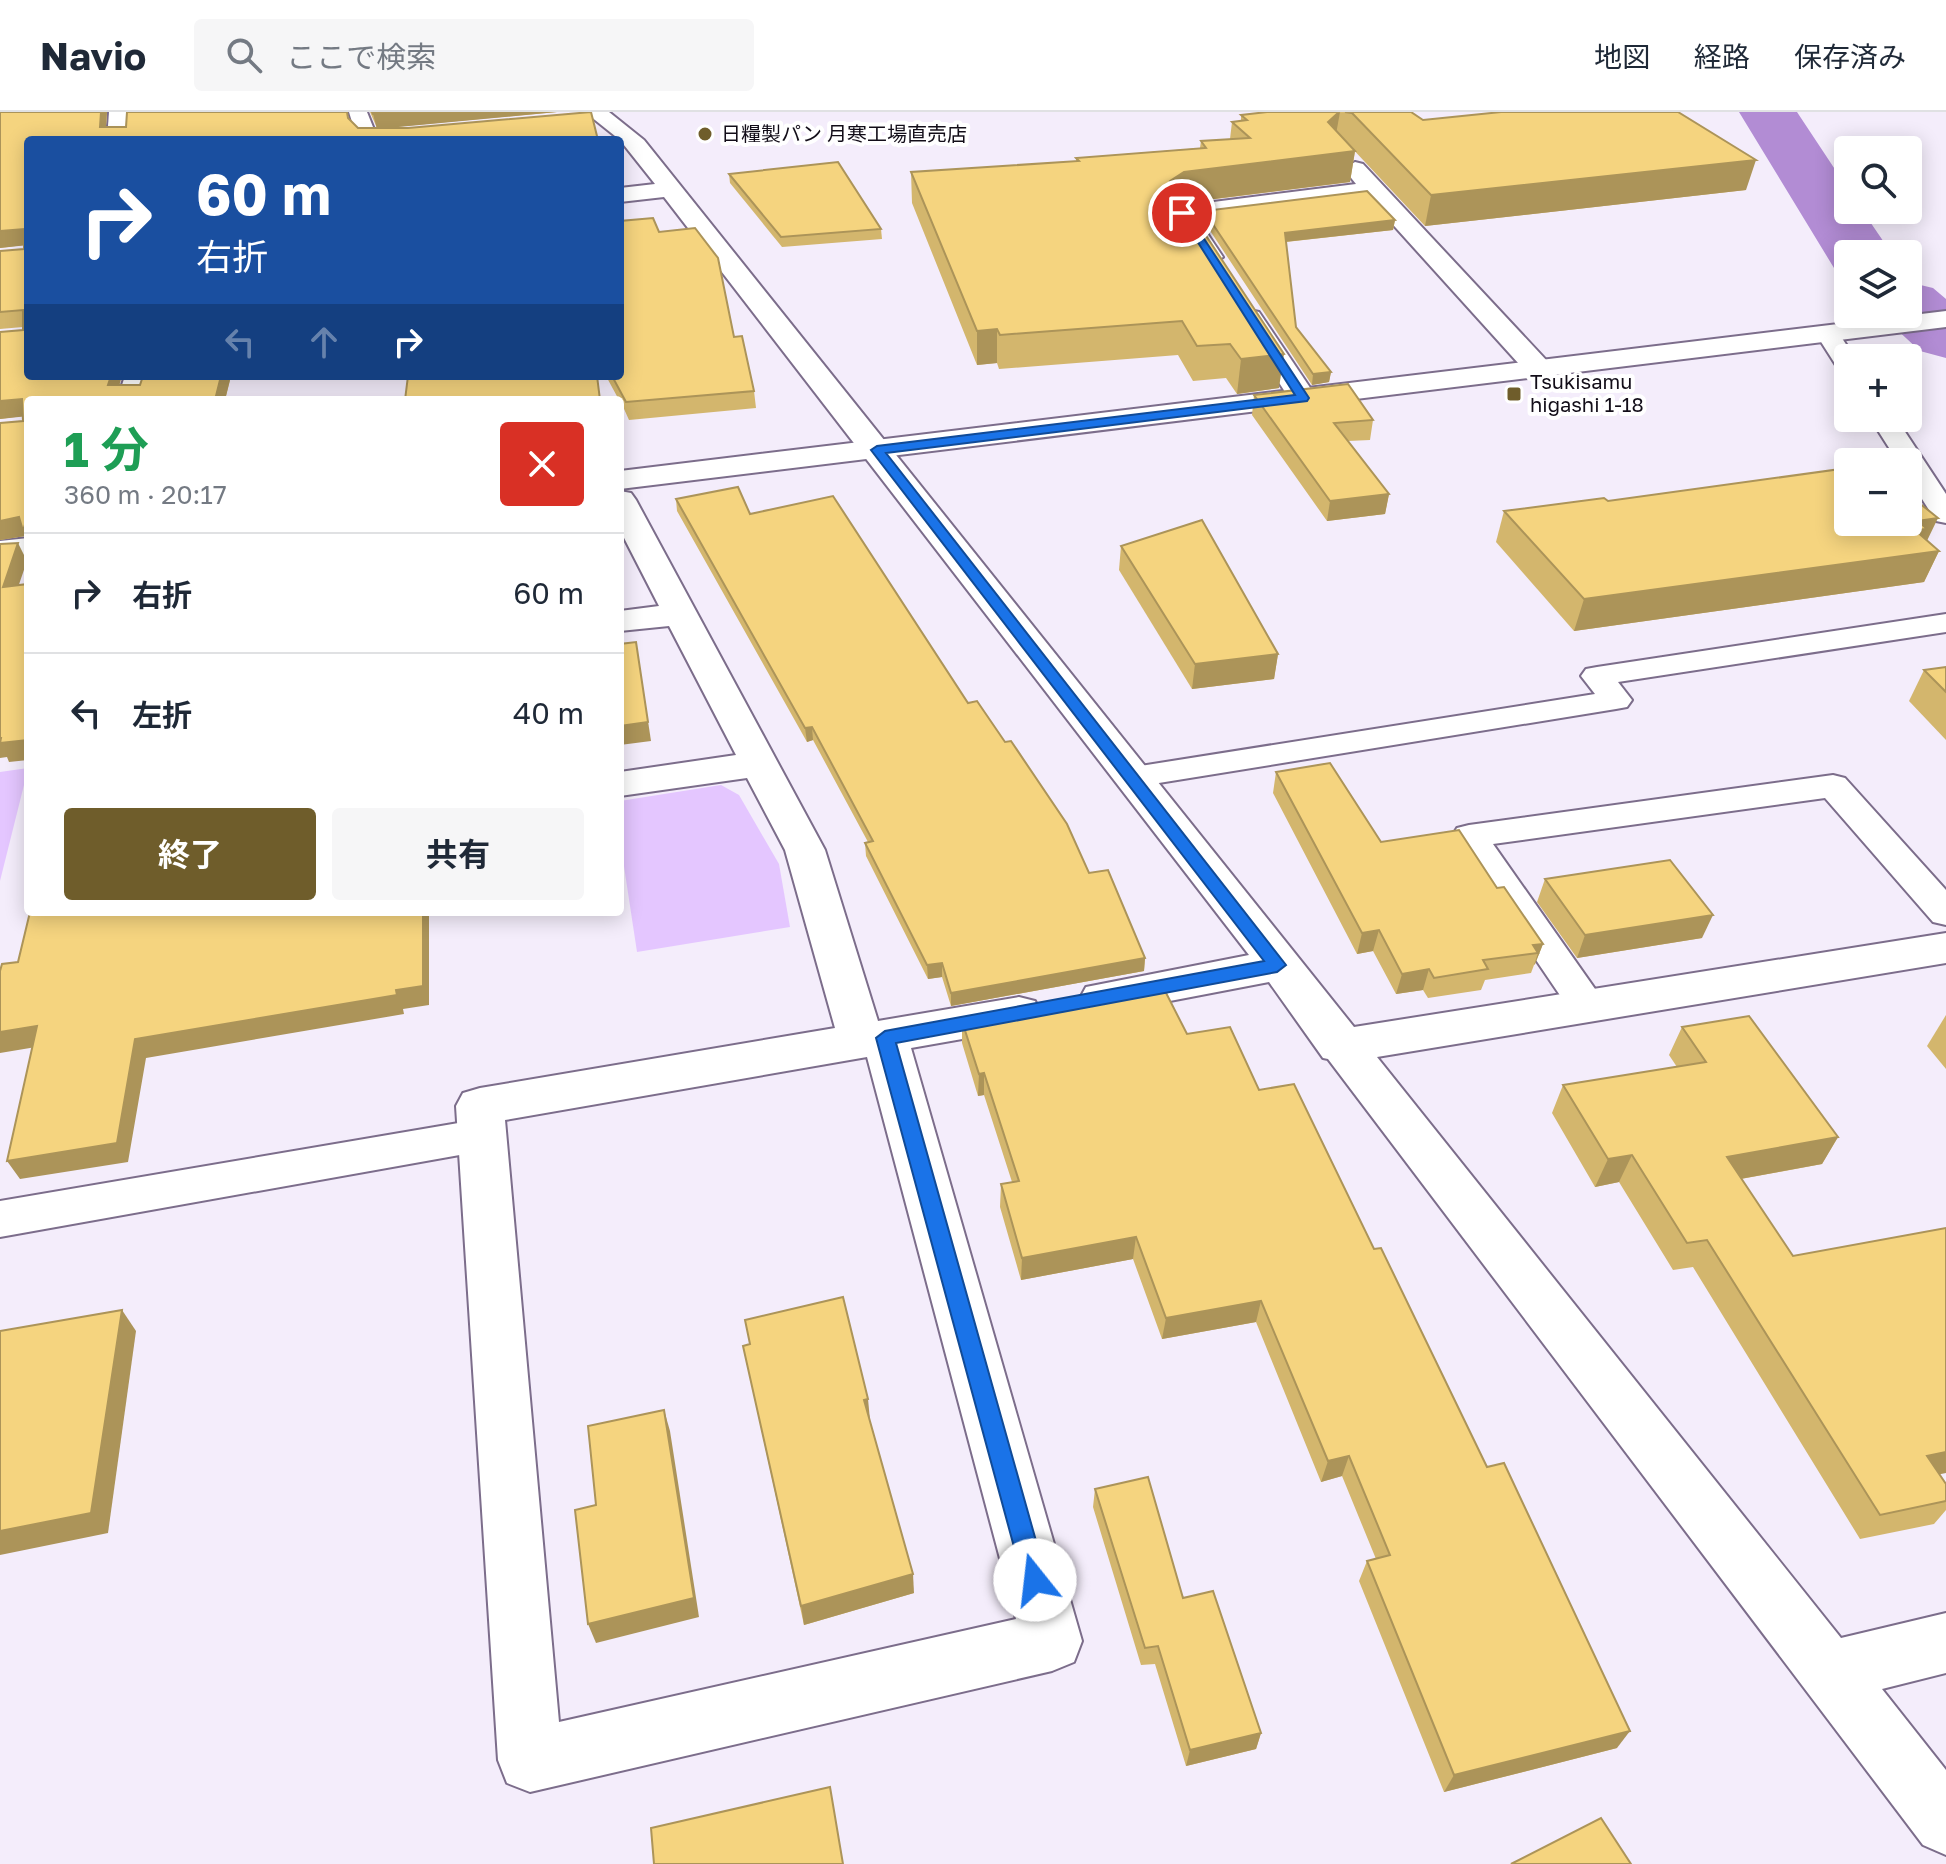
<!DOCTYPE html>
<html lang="ja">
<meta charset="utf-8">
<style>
body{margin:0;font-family:"Golos Text","Noto Sans JP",sans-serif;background:#f6f6f7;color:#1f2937;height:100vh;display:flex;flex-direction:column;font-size:30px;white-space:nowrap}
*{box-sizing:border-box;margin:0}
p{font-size:26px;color:#747a83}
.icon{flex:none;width:44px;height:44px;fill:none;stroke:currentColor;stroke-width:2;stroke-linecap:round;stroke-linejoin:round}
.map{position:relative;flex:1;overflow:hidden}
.panel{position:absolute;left:24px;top:284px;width:600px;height:520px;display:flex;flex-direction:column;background:#fff;border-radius:8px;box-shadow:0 4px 20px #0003}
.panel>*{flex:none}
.banner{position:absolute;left:24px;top:24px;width:600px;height:244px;border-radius:8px;box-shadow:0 4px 20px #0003;background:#1a4fa0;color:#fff;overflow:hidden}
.controls{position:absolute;left:1834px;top:24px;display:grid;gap:16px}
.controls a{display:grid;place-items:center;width:88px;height:88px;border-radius:8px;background:#fff;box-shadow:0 4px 20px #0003;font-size:40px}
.pin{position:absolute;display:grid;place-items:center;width:68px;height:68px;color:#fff;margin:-34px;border:4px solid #fff;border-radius:50%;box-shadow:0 2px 8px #0007}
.me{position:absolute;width:88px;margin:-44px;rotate:344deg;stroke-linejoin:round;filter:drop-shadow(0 0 6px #0008)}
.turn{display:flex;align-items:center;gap:28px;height:168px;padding:0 40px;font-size:36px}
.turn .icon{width:104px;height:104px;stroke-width:2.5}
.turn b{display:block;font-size:56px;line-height:68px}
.lanes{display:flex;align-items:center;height:76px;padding:0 40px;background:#0003;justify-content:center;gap:40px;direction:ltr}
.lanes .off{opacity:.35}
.round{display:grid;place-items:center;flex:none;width:84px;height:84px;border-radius:8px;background:#f6f6f7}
.head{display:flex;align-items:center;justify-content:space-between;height:136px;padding:0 40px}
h1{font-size:48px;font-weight:700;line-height:60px;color:#1e9e55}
.button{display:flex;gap:16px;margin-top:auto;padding:16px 40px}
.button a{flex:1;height:92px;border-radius:8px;background:#6f5d2b;color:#fff;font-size:32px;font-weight:700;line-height:92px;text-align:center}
.button a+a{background:#f6f6f7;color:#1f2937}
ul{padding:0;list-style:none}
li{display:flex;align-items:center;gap:24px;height:120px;padding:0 40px;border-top:2px solid #e0e1e3}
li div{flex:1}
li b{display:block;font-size:30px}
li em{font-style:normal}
header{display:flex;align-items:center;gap:48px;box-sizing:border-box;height:112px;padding:0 40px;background:#fff;border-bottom:2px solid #e0e1e3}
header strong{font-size:38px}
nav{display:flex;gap:44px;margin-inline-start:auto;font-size:28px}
.search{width:560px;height:72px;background:#f6f6f7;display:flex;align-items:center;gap:20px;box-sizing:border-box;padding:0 28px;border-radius:8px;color:#747a83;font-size:30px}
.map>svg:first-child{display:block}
.green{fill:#e4c6ff}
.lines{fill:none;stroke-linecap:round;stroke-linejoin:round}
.river{fill:#b28cd4;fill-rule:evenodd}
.lane-casing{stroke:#7c6d8b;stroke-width:4}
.street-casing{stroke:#7c6d8b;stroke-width:4}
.secondary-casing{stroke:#7c6d8b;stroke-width:4}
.lane{fill:#fff;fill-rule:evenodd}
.street{fill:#fff;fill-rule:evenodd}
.secondary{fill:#fff;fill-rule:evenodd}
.wall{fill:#d3b66d}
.shaded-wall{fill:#ac9459}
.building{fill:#f5d47f;stroke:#ac9459;stroke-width:2}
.route{fill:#1a73e8;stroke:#114b97;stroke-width:2}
.poi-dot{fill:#6f5d2b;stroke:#fff;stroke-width:3}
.labels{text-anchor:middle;stroke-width:8;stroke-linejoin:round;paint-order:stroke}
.far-poi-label{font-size:20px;fill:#120d18;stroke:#fff;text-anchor:start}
</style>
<header>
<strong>Navio</strong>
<div class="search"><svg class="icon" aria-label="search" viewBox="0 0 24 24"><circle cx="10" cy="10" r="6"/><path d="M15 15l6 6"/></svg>ここで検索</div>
<nav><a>地図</a><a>経路</a><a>保存済み</a></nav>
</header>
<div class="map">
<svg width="1946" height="1752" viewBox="0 0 1946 1752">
<rect width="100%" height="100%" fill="#f4edfb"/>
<!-- green -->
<g class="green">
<path d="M 28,656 L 28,657 L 0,769 L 0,660 Z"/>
<path d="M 721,673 L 739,683 L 779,752 L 790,815 L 637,840 L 620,728 L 620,689 Z"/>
</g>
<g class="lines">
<!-- river -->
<g class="river">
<path d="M 1739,0 L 1797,0 L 1848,77 L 1848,98 L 1862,98 L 1892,142 L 1848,142 L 1848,160 L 1834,156 Z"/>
<path d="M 1908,170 L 1933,176 L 1946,187 L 1946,246 L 1920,239 L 1880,202 L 1908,202 Z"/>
</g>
<!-- lane casing -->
<g class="lane-casing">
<g id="lane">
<path d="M 349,0 L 367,0 L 375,20 L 408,17 L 418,23 L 411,28 L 362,28 L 355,20 Z"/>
<path d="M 1828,215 L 1836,217 L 1855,246 L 1848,246 L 1848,260 L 1839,258 L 1816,222 Z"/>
<path d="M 1870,306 L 1896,306 L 1946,382 L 1946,411 L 1936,409 L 1908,365 L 1908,350 L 1898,350 Z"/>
<path d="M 1946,502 L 1946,520 L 1618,570 L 1632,588 L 1627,595 L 1616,597 L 1134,675 L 1122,672 L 1117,665 L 1122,658 L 1134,655 L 1595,582 L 1581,564 L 1586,557 L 1597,555 Z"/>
<path d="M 1833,663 L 1845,666 L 1946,778 L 1946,813 L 1933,810 L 1825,686 L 1493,732 L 1607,894 L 1602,904 L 1588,908 L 1574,904 L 1452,724 L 1457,716 L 1469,713 Z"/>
<path d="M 482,1007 L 497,1012 L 503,1023 L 497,1034 L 482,1039 L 0,1125 L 0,1089 Z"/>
</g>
</g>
<!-- street casing -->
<g class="street-casing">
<g id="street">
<path d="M 109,0 L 131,0 L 129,28 L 107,28 Z"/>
<path d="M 585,0 L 609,0 L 644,28 L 1354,915 L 1946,821 L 1946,851 L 1377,945 L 1841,1526 L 1946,1501 L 1946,1561 L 1882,1577 L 1946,1658 L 1946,1743 L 1923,1733 L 1328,947 L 1323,946 L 1269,870 L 1102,902 L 1086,897 L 1080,886 L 1086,875 L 1249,843 L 664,85 L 620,90 L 620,76 L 655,72 L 620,28 Z"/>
<path d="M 1355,50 L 1363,52 L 1548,250 L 1552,256 L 1548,262 L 1528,262 L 1368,85 L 1197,106 L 1223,145 L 1210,153 L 1201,150 L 1170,101 L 1182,94 L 1356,72 L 1344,57 Z"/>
<path d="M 1250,198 L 1259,200 L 1317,286 L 1313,292 L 1293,292 L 1289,286 L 1237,206 L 1241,200 Z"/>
<path d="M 125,264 L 153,264 L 145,288 L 117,288 Z"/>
<path d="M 620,379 L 631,381 L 636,388 L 825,738 L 878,909 L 1019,885 L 1035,889 L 1041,901 L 1035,913 L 1019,917 L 911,936 L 1082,1529 L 1074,1550 L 1052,1559 L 530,1680 L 507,1671 L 498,1648 L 456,994 L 463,981 L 480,976 L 835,916 L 785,738 L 747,666 L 620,684 L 620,660 L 736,643 L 669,514 L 620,519 L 620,499 L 659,494 L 620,418 ZM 867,945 L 1016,1507 L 559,1610 L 505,1008 Z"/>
</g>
</g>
<!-- secondary casing -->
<g class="secondary-casing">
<g id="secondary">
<path d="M 1946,199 L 1946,215 L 620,377 L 620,359 Z"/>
<path d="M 28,426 L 28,446 L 0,449 L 0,429 Z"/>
</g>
</g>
<!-- lane -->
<use href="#lane" class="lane"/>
<!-- street -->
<use href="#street" class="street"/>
<!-- secondary -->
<use href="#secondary" class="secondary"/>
</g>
<!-- wall -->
<g class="wall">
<path d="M 0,0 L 107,0 L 106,15 L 348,6 L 358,16 L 377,16 L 370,0 L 557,0 L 383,16 L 28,28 L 120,273 L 140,273 L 143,264 L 231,264 L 225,288 L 28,288 L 25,424 L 0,428 L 0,311 L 23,309 L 23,304 L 0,307 L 0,220 L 23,218 L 23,215 L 0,217 L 0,139 L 24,137 L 24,133 L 0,136 Z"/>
<path d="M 1267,0 L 1411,0 L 1423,8 L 1746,78 L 1425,114 L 1349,33 L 1355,39 L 1350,70 L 1184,91 L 1279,276 L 1237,282 L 1226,266 L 1193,269 L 1178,243 L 999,257 L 997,251 L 977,253 L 912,91 L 911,60 L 1076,50 L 1076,46 L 1200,36 L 1201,29 L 1230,27 L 1232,10 L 1241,9 L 1241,3 Z"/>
<path d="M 729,62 L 881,117 L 882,127 L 782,135 L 730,71 Z"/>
<path d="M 1204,99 L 1395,108 L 1393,118 L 1286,130 L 1296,215 L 1331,260 L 1329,270 L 1312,273 L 1203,108 Z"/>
<path d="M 659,120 L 734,225 L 754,279 L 756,296 L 629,308 L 620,288 L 619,288 L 606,264 L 620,264 Z"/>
<path d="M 1254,283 L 1373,308 L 1370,328 L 1348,329 L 1389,382 L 1385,402 L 1327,409 L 1252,303 Z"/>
<path d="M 676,387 L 750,402 L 968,591 L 1089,761 L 1145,846 L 1144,859 L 951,894 L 942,865 L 928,867 L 866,744 L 865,731 L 868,730 L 813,628 L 807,630 L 677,399 Z"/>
<path d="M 1608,389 L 1927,428 L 1939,439 L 1924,470 L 1574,519 L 1496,430 L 1504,399 Z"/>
<path d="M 1121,434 L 1278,542 L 1274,567 L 1192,577 L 1119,458 Z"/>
<path d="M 1946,555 L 1946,628 L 1909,589 L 1924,558 Z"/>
<path d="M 1276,660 L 1381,730 L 1497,776 L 1543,832 L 1535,852 L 1534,853 L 1531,861 L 1485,868 L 1481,878 L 1428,886 L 1423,878 L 1396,882 L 1373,839 L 1357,842 L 1273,681 Z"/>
<path d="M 1545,767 L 1702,826 L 1577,846 L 1537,790 Z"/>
<path d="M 1946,903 L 1946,957 L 1927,934 Z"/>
<path d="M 962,909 L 1187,922 L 1259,978 L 1617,1636 L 1444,1680 L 1359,1469 L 1367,1449 L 1376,1447 L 1342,1364 L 1321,1370 L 1256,1210 L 1162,1227 L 1133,1147 L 1021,1168 L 1000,1095 L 1001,1072 L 1012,1070 L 984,983 L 978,984 L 962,931 Z"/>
<path d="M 1682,915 L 1838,1025 L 1822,1052 L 1741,1067 L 1946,1372 L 1946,1398 L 1934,1412 L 1860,1427 L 1693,1155 L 1673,1158 L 1619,1070 L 1595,1075 L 1552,1001 L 1563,973 L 1677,955 L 1669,943 Z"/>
<path d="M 743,1234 L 914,1481 L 804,1513 Z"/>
<path d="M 1095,1377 L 1183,1486 L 1261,1621 L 1256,1637 L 1186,1654 L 1155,1552 L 1141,1553 L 1093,1395 Z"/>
</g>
<!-- shaded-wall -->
<g class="shaded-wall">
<path d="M 101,0 L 107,0 L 105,28 L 100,15 Z"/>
<path d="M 398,0 L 557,0 L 377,17 L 373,2 Z"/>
<path d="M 1339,0 L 1340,0 L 1335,28 L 1328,10 Z"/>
<path d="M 1355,39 L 1350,70 L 1182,91 L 1170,69 L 1184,60 Z"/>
<path d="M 1756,48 L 1746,78 L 1425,114 L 1431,83 Z"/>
<path d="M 1395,108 L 1393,118 L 1284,130 L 1285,121 Z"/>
<path d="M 24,117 L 28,133 L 0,136 L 0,119 Z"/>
<path d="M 997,217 L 997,251 L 977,253 L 977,219 Z"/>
<path d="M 1284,242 L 1279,276 L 1237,282 L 1241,247 Z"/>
<path d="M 1331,260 L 1329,270 L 1312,273 L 1313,262 Z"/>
<path d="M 111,264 L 122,264 L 115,288 L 108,273 Z"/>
<path d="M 221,264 L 231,264 L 225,288 L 215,288 Z"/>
<path d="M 22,287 L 28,304 L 0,307 L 0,289 Z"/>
<path d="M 1389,382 L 1385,402 L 1327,409 L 1330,389 Z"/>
<path d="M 28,403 L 28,430 L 25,424 L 0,428 L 0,409 Z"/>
<path d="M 1938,406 L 1923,437 L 1939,439 L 1924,470 L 1574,519 L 1584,487 L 1918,409 Z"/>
<path d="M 18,431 L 27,449 L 12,493 L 3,475 Z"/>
<path d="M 1278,542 L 1274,567 L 1192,577 L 1195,552 Z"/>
<path d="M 639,549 L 651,629 L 620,633 L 620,614 Z"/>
<path d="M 812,615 L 813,628 L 807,630 L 805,616 Z"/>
<path d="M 0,626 L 28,628 L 28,648 L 9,650 L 7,645 L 0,646 Z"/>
<path d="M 423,800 L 429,800 L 429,893 L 403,897 L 404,902 L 146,946 L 128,1050 L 20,1067 L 7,1049 L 135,927 L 396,878 Z"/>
<path d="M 1713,803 L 1702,826 L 1577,846 L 1585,823 Z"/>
<path d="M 1379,818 L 1373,839 L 1357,842 L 1362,821 Z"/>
<path d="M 1543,832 L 1535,852 L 1534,853 L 1538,841 L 1533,833 Z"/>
<path d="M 1145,846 L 1144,859 L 951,894 L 951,881 Z"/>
<path d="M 942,851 L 942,865 L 928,867 L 927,853 Z"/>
<path d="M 1429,857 L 1423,878 L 1396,882 L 1402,862 Z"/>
<path d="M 37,914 L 48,933 L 0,941 L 0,920 Z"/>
<path d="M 984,961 L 984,983 L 978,984 L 979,962 Z"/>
<path d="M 1838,1025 L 1822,1052 L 1712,1072 L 1727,1045 Z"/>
<path d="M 1632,1043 L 1619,1070 L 1595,1075 L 1608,1047 Z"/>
<path d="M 1136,1125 L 1133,1147 L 1021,1168 L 1022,1146 Z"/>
<path d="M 1261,1189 L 1256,1210 L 1162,1227 L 1166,1206 Z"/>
<path d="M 122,1198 L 136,1219 L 108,1421 L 0,1443 L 0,1419 Z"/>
<path d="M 868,1287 L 870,1308 L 864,1288 Z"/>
<path d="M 664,1298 L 670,1319 L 699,1505 L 596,1531 L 588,1512 Z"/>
<path d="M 1946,1340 L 1946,1361 L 1906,1369 L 1927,1344 Z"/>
<path d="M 1349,1344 L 1342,1364 L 1321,1370 L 1328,1349 Z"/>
<path d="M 913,1462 L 914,1481 L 804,1513 L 801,1494 Z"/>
<path d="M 1630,1619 L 1617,1636 L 1444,1680 L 1454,1663 Z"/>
<path d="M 1261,1621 L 1256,1637 L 1186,1654 L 1190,1638 Z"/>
</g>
<!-- building -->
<g class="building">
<path d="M 0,0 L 101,0 L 100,15 L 126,15 L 127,0 L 347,0 L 348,6 L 358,16 L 408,16 L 591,0 L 598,28 L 28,28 L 28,264 L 111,264 L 108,273 L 140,273 L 143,264 L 221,264 L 215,288 L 28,288 L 28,403 L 23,419 L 19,405 L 0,409 L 0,311 L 23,309 L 22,287 L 0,289 L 0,220 L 23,218 L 23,198 L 0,200 L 0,139 L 24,137 L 24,117 L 0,119 Z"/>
<path d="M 372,0 L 398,0 L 373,2 Z"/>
<path d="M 1267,0 L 1339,0 L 1328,10 L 1355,39 L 1184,60 L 1170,69 L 1284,242 L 1241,247 L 1230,232 L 1197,234 L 1182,209 L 1000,223 L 997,217 L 977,219 L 911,60 L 1079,49 L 1076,46 L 1206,36 L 1201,29 L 1250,26 L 1232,10 L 1247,8 L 1241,3 Z"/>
<path d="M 1345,0 L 1411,0 L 1423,8 L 1501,0 L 1678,0 L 1756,48 L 1431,83 L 1352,1 Z"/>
<path d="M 838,50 L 881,117 L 781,125 L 729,62 Z"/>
<path d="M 1367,79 L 1395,108 L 1285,121 L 1296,215 L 1331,260 L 1313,262 L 1204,99 Z"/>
<path d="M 653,106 L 659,120 L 695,116 L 718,146 L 734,225 L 742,224 L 754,279 L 626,290 L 612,264 L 620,264 L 620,109 Z"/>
<path d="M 408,264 L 597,264 L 600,288 L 405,288 Z"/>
<path d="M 1348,272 L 1373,308 L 1334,311 L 1389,382 L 1330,389 L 1254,283 Z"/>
<path d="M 1848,356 L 1848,410 L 1908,410 L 1908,382 L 1938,406 L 1918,409 L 1927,417 L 1915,418 L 1939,439 L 1584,487 L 1504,399 L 1604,386 L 1608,389 Z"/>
<path d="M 738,375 L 750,402 L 833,384 L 968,591 L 977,589 L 1005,630 L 1011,629 L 1067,712 L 1089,761 L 1108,758 L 1145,846 L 951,881 L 942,851 L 927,853 L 865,731 L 873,729 L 812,615 L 805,616 L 676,387 Z"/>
<path d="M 1202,408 L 1278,542 L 1195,552 L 1121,434 Z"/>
<path d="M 18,431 L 3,475 L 28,472 L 28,628 L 0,631 L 1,626 L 0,626 L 0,432 Z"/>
<path d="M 636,530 L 648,610 L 620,614 L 620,532 Z"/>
<path d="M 1946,555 L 1946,580 L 1924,558 Z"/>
<path d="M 1330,651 L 1381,730 L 1459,718 L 1497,776 L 1504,775 L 1543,832 L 1533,833 L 1538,841 L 1483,848 L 1488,857 L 1434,866 L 1429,857 L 1402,862 L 1379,818 L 1362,821 L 1276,660 Z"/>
<path d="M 1670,748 L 1713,803 L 1585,823 L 1545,767 Z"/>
<path d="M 30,800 L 423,800 L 423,874 L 396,878 L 397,883 L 135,927 L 117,1031 L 7,1049 L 37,914 L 0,920 L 0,859 L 2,852 L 18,850 Z"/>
<path d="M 1161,871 L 1187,922 L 1230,915 L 1259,978 L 1294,972 L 1374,1137 L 1381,1136 L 1487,1355 L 1504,1351 L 1630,1619 L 1454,1663 L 1367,1449 L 1390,1443 L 1349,1344 L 1328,1349 L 1261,1189 L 1166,1206 L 1136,1125 L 1022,1146 L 1001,1072 L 1019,1069 L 984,961 L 979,962 L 962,909 Z"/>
<path d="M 1749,904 L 1838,1025 L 1727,1045 L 1793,1144 L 1946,1116 L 1946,1340 L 1927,1344 L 1946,1372 L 1946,1389 L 1880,1403 L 1707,1128 L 1687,1131 L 1632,1043 L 1608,1047 L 1563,973 L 1706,950 L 1682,915 Z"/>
<path d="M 843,1185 L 868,1287 L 864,1288 L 913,1462 L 801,1494 L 743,1234 L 750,1232 L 745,1208 Z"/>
<path d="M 122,1198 L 91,1401 L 0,1419 L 0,1219 Z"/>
<path d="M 664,1298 L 694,1486 L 588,1512 L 575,1398 L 596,1393 L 588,1314 Z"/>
<path d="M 1148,1365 L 1183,1486 L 1213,1479 L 1261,1621 L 1190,1638 L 1158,1534 L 1145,1536 L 1095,1377 Z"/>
<path d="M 830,1675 L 843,1752 L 654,1752 L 651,1716 Z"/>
<path d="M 1601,1706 L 1631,1752 L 1511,1752 Z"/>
</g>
<!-- route -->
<path class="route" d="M 1178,99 L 1187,101 L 1309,286 L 1307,289 L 886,341 L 1286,853 L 1277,860 L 896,931 L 1047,1468 L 1044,1477 L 1035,1480 L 1027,1477 L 1023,1468 L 876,926 L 885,919 L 1264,849 L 871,338 L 877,334 L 1295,283 Z"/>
<!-- markers -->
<g class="poi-dot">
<circle cx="705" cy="22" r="8"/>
<rect x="1506" y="274" width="16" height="16" rx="4"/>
</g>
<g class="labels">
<!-- far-poi labels -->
<g class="far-poi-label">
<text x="721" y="29">日糧製パン 月寒工場直売店</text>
<text x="1530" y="277">Tsukisamu<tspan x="1530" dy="23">higashi 1-18</tspan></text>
</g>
</g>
</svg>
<div class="controls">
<a><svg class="icon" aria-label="search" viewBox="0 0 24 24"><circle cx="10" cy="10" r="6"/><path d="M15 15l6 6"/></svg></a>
<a><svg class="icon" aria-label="layers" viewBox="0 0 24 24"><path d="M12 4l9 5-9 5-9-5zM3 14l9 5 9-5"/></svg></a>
<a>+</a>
<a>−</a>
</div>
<div class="pin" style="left:1182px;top:101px;background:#d93025"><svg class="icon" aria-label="arrive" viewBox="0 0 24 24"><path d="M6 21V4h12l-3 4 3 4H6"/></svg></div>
<svg class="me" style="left:1035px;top:1468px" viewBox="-20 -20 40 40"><circle r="19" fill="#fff"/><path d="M0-13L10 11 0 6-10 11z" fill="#1a73e8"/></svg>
<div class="banner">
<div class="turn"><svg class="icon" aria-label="right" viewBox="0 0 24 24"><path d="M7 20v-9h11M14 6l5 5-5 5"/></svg><div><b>60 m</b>右折</div></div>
<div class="lanes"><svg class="icon off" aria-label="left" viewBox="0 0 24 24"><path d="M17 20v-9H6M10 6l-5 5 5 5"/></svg><svg class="icon off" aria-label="ahead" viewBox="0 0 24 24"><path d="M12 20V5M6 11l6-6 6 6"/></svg><svg class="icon" aria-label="right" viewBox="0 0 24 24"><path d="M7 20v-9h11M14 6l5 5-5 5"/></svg></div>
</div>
<section class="panel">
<div class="head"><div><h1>1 分</h1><p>360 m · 20:17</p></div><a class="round" style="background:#d93025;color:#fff"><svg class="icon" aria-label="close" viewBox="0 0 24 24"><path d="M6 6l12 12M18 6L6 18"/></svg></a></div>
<ul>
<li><svg class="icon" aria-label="right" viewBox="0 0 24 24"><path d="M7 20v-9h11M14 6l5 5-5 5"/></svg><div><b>右折</b></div><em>60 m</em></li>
<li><svg class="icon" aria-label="left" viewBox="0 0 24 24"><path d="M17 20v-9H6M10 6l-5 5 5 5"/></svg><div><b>左折</b></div><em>40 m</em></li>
</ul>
<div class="button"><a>終了</a><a>共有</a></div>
</section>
</div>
